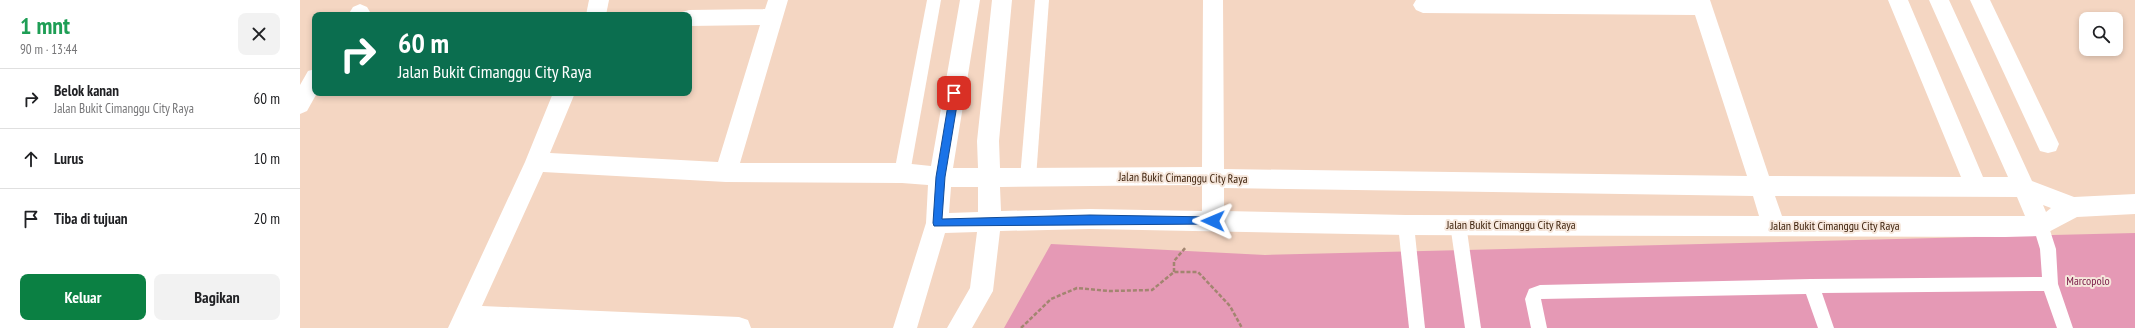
<!DOCTYPE html>
<html lang="id">
<meta charset="utf-8">
<style>
body{margin:0;font-family:"PT Sans Narrow",sans-serif;background:#f2f2f2;color:#202124;height:100vh;display:flex;flex-direction:column;font-size:15px;white-space:nowrap}
*{box-sizing:border-box;margin:0}
p{font-size:13px;color:#757577}
.icon{flex:none;width:22px;height:22px;fill:none;stroke:currentColor;stroke-width:2;stroke-linecap:round;stroke-linejoin:round}
.map{position:relative;flex:1;overflow:hidden}
.sheet{display:flex;flex-direction:column;background:#fff;width:300px}
.sheet>*{flex:none}
.top-card{position:absolute;left:12px;top:12px;width:380px;height:84px;border-radius:8px;box-shadow:0 2px 6px #0003;background:#0b6e4f;color:#fff;overflow:hidden}
.controls{position:absolute;left:1779px;top:12px;display:grid;gap:8px}
.controls a{display:grid;place-items:center;width:44px;height:44px;border-radius:8px;background:#fff;box-shadow:0 2px 6px #0003;font-size:20px}
.pin{position:absolute;display:grid;place-items:center;width:34px;height:34px;color:#fff;margin:-17px;border-radius:8px;box-shadow:0 2px 6px #0006}
.me{position:absolute;width:44px;margin:-22px;rotate:271deg;stroke-linejoin:round;filter:drop-shadow(0 0 3px #0008)}
.turn{display:flex;align-items:center;gap:14px;height:84px;padding:0 20px;font-size:18px}
.turn .icon{width:52px;height:52px;stroke-width:2.5}
.turn b{display:block;font-size:28px;line-height:34px}
.round{display:grid;place-items:center;flex:none;width:42px;height:42px;border-radius:8px;background:#f2f2f2}
.head{display:flex;align-items:center;justify-content:space-between;height:68px;padding:0 20px}
h1{font-size:24px;font-weight:700;line-height:30px;color:#1e9e55}
.cta{display:flex;gap:8px;margin-top:auto;padding:8px 20px}
.cta a{flex:1;height:46px;border-radius:8px;background:#0b8043;color:#fff;font-size:16px;font-weight:700;line-height:46px;text-align:center}
.cta a+a{background:#f2f2f2;color:#202124}
ul{padding:0;list-style:none}
li{display:flex;align-items:center;gap:12px;height:60px;padding:0 20px;border-top:1px solid #e0e0e0}
li div{flex:1}
li b{display:block;font-size:15px}
li em{font-style:normal}
main{display:flex;flex:1;min-height:0}
.map>svg:first-child{display:block}
.green{fill:#e599b5}
.lines{fill:none;stroke-linecap:round;stroke-linejoin:round}
.path{stroke:#a28570;stroke-width:2.5;stroke-dasharray:4 2;stroke-linecap:butt}
.lane{fill:#fff;fill-rule:evenodd}
.street{fill:#fff;fill-rule:evenodd}
.route{fill:#1a73e8;stroke:#114b97}
.labels{text-anchor:middle;stroke-width:4;stroke-linejoin:round;paint-order:stroke}
.street-label{font-size:12px;fill:#3f230d;stroke:#f6e7dc}
.park-label{font-size:12px;fill:#7b1d49;stroke:#f6e7dc}
</style>
<main>
<section class="sheet">
<div class="head"><div><h1>1 mnt</h1><p>90 m · 13:44</p></div><a class="round"><svg class="icon" aria-label="close" viewBox="0 0 24 24"><path d="M6 6l12 12M18 6L6 18"/></svg></a></div>
<ul>
<li><svg class="icon" aria-label="right" viewBox="0 0 24 24"><path d="M7 20v-9h11M14 6l5 5-5 5"/></svg><div><b>Belok kanan</b><p>Jalan Bukit Cimanggu City Raya</p></div><em>60 m</em></li>
<li><svg class="icon" aria-label="ahead" viewBox="0 0 24 24"><path d="M12 20V5M6 11l6-6 6 6"/></svg><div><b>Lurus</b></div><em>10 m</em></li>
<li><svg class="icon" aria-label="arrive" viewBox="0 0 24 24"><path d="M6 21V4h12l-3 4 3 4H6"/></svg><div><b>Tiba di tujuan</b></div><em>20 m</em></li>
</ul>
<div class="cta"><a>Keluar</a><a>Bagikan</a></div>
</section>
<div class="map">
<svg width="1835" height="328" viewBox="0 0 1835 328">
<rect width="100%" height="100%" fill="#f4d6c2"/>
<!-- green -->
<path class="green" d="M 1835,233 L 1835,328 L 704,328 L 751,244 L 965,255 Z"/>
<g class="lines">
<!-- path -->
<g class="path">
<path d="M 874,272 L 874,261 L 886,247"/>
<path d="M 721,328 L 751,299 L 777,288 L 809,291 L 852,290 L 874,272 L 898,272 L 930,306 L 942,328"/>
</g>
<!-- lane -->
<g class="lane">
<path d="M 627,0 L 641,0 L 610,173 L 607,178 L 602,179 L 597,178 L 594,173 Z"/>
<path d="M 735,0 L 749,0 L 736,178 L 733,183 L 728,185 L 723,183 L 720,178 Z"/>
<path d="M 1158,217 L 1163,219 L 1166,224 L 1181,328 L 1165,328 L 1150,224 L 1153,219 Z"/>
<path d="M 1106,218 L 1111,220 L 1114,225 L 1125,328 L 1109,328 L 1098,225 L 1101,220 Z"/>
<path d="M 1741,219 L 1747,221 L 1756,249 L 1758,284 L 1773,328 L 1757,328 L 1744,291 L 1522,293 L 1534,328 L 1518,328 L 1506,294 L 1241,299 L 1247,328 L 1231,328 L 1225,299 L 1229,289 L 1240,285 L 1511,279 L 1742,277 L 1740,249 L 1733,226 L 1735,221 Z"/>
</g>
<!-- street -->
<g class="street">
<path d="M 289,0 L 309,0 L 306,15 L 286,15 Z"/>
<path d="M 468,0 L 488,0 L 440,163 L 602,163 L 631,166 L 660,0 L 680,0 L 653,168 L 678,168 L 677,141 L 692,0 L 712,0 L 699,141 L 700,168 L 902,167 L 903,0 L 923,0 L 924,169 L 1447,176 L 1395,15 L 1123,13 L 1116,10 L 1113,5 L 1116,0 L 1410,0 L 1469,176 L 1661,177 L 1588,0 L 1608,0 L 1683,177 L 1708,177 L 1629,0 L 1649,0 L 1732,181 L 1774,197 L 1835,194 L 1835,214 L 1777,217 L 1741,236 L 1705,237 L 1106,235 L 790,229 L 700,231 L 693,291 L 672,328 L 647,328 L 670,288 L 677,232 L 645,233 L 617,328 L 593,328 L 626,223 L 628,185 L 602,183 L 426,182 L 243,172 L 182,306 L 439,317 L 448,320 L 451,328 L 148,328 L 225,162 L 253,93 L 275,93 L 250,153 L 418,162 L 460,25 L 389,26 L 389,15 L 381,15 L 382,12 L 389,10 L 465,9 ZM 893,185 L 902,186 L 902,211 L 790,209 L 701,211 L 700,187 ZM 651,187 L 678,187 L 678,212 L 649,213 ZM 924,188 L 1453,196 L 1459,216 L 1106,215 L 924,211 ZM 1475,196 L 1717,197 L 1725,216 L 1482,216 ZM 1743,205 L 1751,208 L 1746,212 Z"/>
<path d="M 1670,0 L 1690,0 L 1759,144 L 1756,151 L 1748,153 L 1740,151 Z"/>
<path d="M 60,4 L 67,7 L 70,12 L 68,15 L 48,15 L 53,7 Z"/>
<path d="M 15,69 L 15,93 L 17,93 L 7,111 L 0,114 L 0,85 L 8,71 Z"/>
</g>
</g>
<!-- route -->
<path class="route" d="M 654,90 L 659,93 L 645,177 L 642,219 L 790,215 L 913,217 L 916,218 L 916,224 L 634,226 L 633,223 L 636,177 L 650,93 Z"/>
<g class="labels">
<!-- street labels -->
<g class="street-label">
<text transform="translate(883 178) rotate(1)" y="4">Jalan Bukit Cimanggu City Raya</text>
<text x="1211" y="229">Jalan Bukit Cimanggu City Raya</text>
<text x="1535" y="230">Jalan Bukit Cimanggu City Raya</text>
</g>
<!-- park labels -->
<g class="park-label">
<text x="1788" y="285">Marcopolo</text>
</g>
</g>
</svg>
<div class="controls">
<a><svg class="icon" aria-label="search" viewBox="0 0 24 24"><circle cx="10" cy="10" r="6"/><path d="M15 15l6 6"/></svg></a>
</div>
<div class="pin" style="left:654px;top:93px;background:#d93025"><svg class="icon" aria-label="arrive" viewBox="0 0 24 24"><path d="M6 21V4h12l-3 4 3 4H6"/></svg></div>
<svg class="me" style="left:913px;top:221px" viewBox="-20 -20 40 40"><path d="M0-17L14 15 0 8-14 15z" fill="#1a73e8" stroke="#fff" stroke-width="4"/></svg>
<div class="top-card">
<div class="turn"><svg class="icon" aria-label="right" viewBox="0 0 24 24"><path d="M7 20v-9h11M14 6l5 5-5 5"/></svg><div><b>60 m</b>Jalan Bukit Cimanggu City Raya</div></div>
</div>
</div>
</main>
